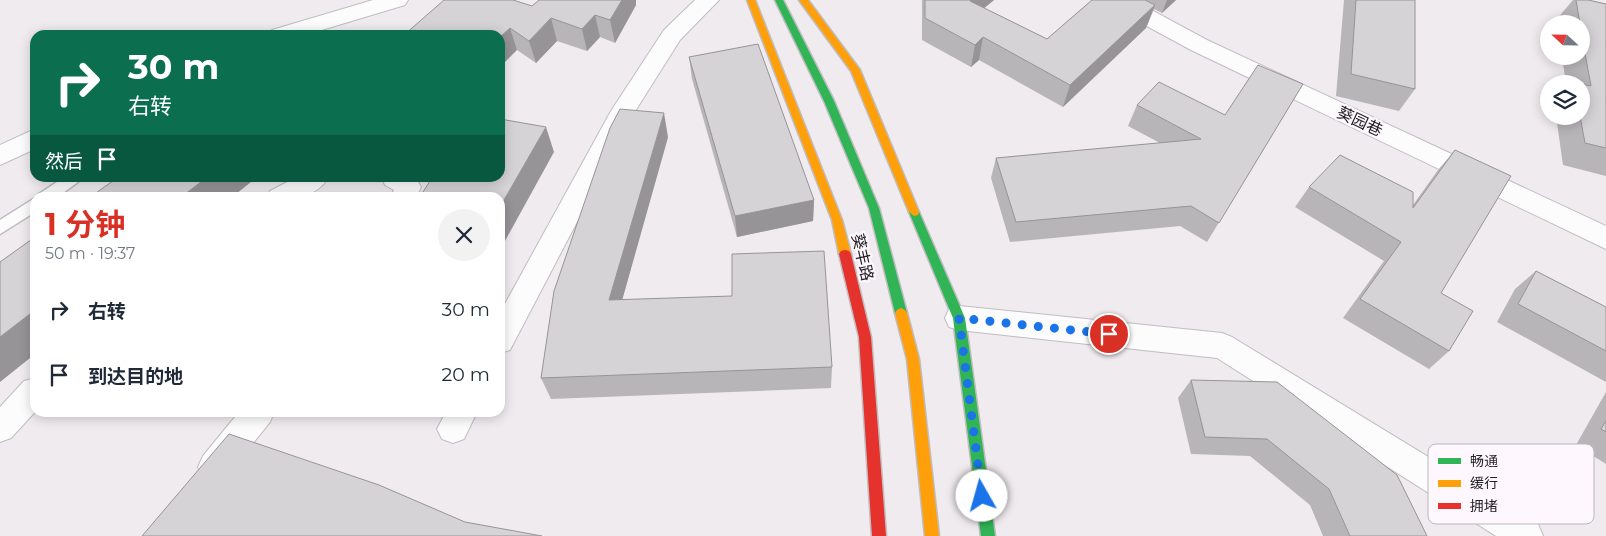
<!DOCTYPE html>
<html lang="zh">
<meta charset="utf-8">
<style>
body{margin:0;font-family:Montserrat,"Noto Sans SC",sans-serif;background:#f2f2f3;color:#1f2937;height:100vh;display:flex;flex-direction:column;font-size:19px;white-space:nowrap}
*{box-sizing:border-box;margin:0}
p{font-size:16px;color:#747a83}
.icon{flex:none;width:28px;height:28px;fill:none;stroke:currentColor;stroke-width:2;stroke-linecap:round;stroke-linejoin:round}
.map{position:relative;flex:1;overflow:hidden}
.drawer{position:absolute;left:30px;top:192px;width:475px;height:225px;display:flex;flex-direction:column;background:#fff;border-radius:15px;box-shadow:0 2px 12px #0003}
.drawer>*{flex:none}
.hud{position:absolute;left:30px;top:30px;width:475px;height:152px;border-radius:15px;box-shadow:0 2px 12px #0003;background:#0b6e4f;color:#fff;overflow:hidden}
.needle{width:32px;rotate:292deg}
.fabs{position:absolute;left:1540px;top:15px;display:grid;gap:10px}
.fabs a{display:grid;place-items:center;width:50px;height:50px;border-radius:50%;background:#fff;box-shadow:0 2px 12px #0003;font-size:25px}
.pin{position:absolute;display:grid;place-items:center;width:42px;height:42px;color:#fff;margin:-21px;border:2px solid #fff;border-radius:50%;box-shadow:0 1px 5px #0007}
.me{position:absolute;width:55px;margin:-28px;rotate:353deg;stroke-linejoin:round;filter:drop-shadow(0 0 4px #0008)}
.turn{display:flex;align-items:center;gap:18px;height:105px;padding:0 15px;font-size:22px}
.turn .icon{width:65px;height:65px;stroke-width:2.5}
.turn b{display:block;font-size:35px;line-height:42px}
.then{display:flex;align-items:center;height:48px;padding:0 15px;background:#0003;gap:10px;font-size:19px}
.round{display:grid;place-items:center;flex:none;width:52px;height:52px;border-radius:26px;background:#f2f2f3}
.summary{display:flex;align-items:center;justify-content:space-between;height:85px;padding:0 15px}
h1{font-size:30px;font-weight:700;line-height:38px;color:#d93025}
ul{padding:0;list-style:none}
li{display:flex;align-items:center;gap:15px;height:65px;padding:0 15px}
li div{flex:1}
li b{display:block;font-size:19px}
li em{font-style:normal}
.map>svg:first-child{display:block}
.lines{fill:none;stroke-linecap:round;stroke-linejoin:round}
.lane-casing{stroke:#c0bdc1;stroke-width:3}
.street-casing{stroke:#c0bdc1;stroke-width:2}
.fast-casing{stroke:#c0bdc1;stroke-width:3}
.slow-casing{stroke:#c0bdc1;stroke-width:3}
.jam-casing{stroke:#c0bdc1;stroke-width:3}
.lane{fill:#fdfcfd;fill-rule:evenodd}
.street{fill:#fdfcfd;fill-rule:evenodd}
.fast{fill:#30b455;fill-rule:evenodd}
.slow{fill:#ff9f0a;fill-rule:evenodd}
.jam{fill:#e5322d;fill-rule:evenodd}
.wall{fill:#b8b5b8}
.shaded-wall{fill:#969496}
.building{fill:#d6d3d6;stroke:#969496}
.route{stroke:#1a73e8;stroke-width:9;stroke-dasharray:0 16.2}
.labels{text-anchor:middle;stroke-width:4.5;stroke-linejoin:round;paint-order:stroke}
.street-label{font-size:16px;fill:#232124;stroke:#fef7fe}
.key{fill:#fef7fe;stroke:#bcb7bd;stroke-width:1}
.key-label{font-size:14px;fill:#232124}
</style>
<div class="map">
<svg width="1606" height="536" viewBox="0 0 1606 536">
<rect width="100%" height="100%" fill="#efebef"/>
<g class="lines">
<!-- lane casing -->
<g class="lane-casing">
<g id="lane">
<path d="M 63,178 L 81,178 L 78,182 L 56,198 L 37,198 L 39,194 Z"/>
<path d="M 35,198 L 35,212 L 0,234 L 0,220 Z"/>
</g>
</g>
<!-- street casing -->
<g class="street-casing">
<g id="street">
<path d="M 373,0 L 408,0 L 405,5 L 305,35 L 269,35 L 272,30 Z"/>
<path d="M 695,0 L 719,0 L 680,40 L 634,113 L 510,350 L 500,353 L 500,313 L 611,111 L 664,30 Z"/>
<path d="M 1105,0 L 1133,0 L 1207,40 L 1606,226 L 1606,249 L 1191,50 L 1108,5 Z"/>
<path d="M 35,129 L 35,149 L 0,165 L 0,145 Z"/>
<path d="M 295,178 L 328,178 C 315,200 288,198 266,198 L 270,191 Z"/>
<path d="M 382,178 L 413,178 L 417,180 L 421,187 L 416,198 L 390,198 L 394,190 L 385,185 Z"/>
<path d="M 959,306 L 1222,333 L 1232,337 L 1538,524 L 1543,536 L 1496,536 L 1217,358 L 959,330 L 949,327 L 945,318 L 949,309 Z"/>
<path d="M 35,378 L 35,412 L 11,438 L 0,442 L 0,407 L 24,381 Z"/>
<path d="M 239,412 L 274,412 L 270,422 L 225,478 L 214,482 L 203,478 L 198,467 L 203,456 Z"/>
<path d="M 446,412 L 477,412 L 464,439 L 453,443 L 442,439 L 437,429 Z"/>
</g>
</g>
<!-- fast casing -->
<g class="fast-casing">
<g id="fast">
<path d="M 775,0 L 783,0 L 834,101 L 879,208 L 907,313 L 905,316 L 901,318 L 897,316 L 895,313 L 869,208 L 824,101 Z"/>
<path d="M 914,208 L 919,212 L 965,318 L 995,536 L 981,536 L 953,318 L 909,212 Z"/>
</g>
</g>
<!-- slow casing -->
<g class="slow-casing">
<g id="slow">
<path d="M 747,0 L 755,0 L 842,220 L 851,254 L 849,257 L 841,257 L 839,254 L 832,220 Z"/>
<path d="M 799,0 L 808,0 L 860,70 L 919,212 L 918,215 L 914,216 L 909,212 L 851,71 Z"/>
<path d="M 901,308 L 905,310 L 907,313 L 919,359 L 939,536 L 925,536 L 907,359 L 895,313 L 897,310 Z"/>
</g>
</g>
<!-- jam casing -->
<g class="jam-casing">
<path id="jam" d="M 845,250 L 849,251 L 851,254 L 871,337 L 886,536 L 872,536 L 859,337 L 839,254 L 841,251 Z"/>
</g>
<!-- lane -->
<use href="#lane" class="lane"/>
<!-- street -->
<use href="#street" class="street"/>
<!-- fast -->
<use href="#fast" class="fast"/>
<!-- slow -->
<use href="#slow" class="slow"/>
<!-- jam -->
<use href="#jam" class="jam"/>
</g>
<!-- wall -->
<g class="wall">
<path d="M 539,0 L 636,0 L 636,5 L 615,43 L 600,37 L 587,51 L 557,41 L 536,63 L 517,50 L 500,35 Z"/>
<path d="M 922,0 L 994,0 L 984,8 L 1047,39 L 1092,0 L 1176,0 L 1162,13 L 1154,9 L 1146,28 L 1063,107 L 979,60 L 971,67 L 922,40 Z"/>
<path d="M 1344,0 L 1415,0 L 1415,89 L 1399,111 L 1336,96 Z"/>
<path d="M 1573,0 L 1588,0 L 1606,4 L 1606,176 L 1563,165 L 1556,116 L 1581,116 L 1581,84 L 1566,84 L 1562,56 L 1581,56 L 1581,24 L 1557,24 L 1556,20 Z"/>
<path d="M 689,57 L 814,200 L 813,221 L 737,237 L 692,79 Z"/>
<path d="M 1303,84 L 1207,242 L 1180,226 L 1010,242 L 991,178 L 996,158 L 1160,143 L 1128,126 L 1137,105 L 1225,115 Z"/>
<path d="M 668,137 L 622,300 L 832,367 L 831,388 L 551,399 L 541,378 Z"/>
<path d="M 1455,150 L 1441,293 L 1449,351 L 1429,369 L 1343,318 L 1384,261 L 1295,207 L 1309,187 L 1413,205 L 1438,170 Z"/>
<path d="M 1536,271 L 1606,307 L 1606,382 L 1497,322 L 1515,289 Z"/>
<path d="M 1191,380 L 1427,536 L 1323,536 L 1310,505 L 1250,456 L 1191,454 L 1178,398 Z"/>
<path d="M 1606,392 L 1606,464 L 1576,445 Z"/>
</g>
<!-- shaded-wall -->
<g class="shaded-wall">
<path d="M 622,0 L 636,0 L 636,5 L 615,43 L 610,20 Z"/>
<path d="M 971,0 L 994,0 L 966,23 Z"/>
<path d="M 1167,0 L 1176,0 L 1162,13 Z"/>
<path d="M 1155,5 L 1146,28 L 1063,107 L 1070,85 Z"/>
<path d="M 595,15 L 600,37 L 587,51 L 582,29 Z"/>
<path d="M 551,18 L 557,41 L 536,63 L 529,41 Z"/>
<path d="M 510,28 L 517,50 L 500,67 L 500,37 Z"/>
<path d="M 983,37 L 979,60 L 971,67 L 975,45 Z"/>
<path d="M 664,113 L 668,137 L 616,322 L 609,300 Z"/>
<path d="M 546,127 L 554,152 L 500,250 L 500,207 Z"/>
<path d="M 206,178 L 256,178 L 231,198 L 180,198 Z"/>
<path d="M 814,200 L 813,221 L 737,237 L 735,216 Z"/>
<path d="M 35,310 L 35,354 L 0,382 L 0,337 Z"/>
</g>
<!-- building -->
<g class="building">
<path d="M 444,0 L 513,0 L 532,6 L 539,0 L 622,0 L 610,20 L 595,15 L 582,29 L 551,18 L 529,41 L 510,28 L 500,37 L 500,35 L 404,35 Z"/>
<path d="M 925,0 L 971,0 L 970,1 L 1047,39 L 1092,0 L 1145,0 L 1155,5 L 1070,85 L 983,37 L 975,45 L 925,18 Z"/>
<path d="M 1356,0 L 1415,0 L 1415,89 L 1351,74 Z"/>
<path d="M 1576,0 L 1588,0 L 1606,4 L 1606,148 L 1585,143 L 1580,116 L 1581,116 L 1581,84 L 1591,86 L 1581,32 L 1581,24 L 1580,24 Z"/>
<path d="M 758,44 L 814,200 L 735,216 L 689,57 Z"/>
<path d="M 1258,65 L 1303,84 L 1219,223 L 1191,206 L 1016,222 L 996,158 L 1201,139 L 1137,105 L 1159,82 L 1225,115 Z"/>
<path d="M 620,109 L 664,113 L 609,300 L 732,296 L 732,254 L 824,251 L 832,367 L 541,378 L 554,291 L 610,128 Z"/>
<path d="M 500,119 L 546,127 L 500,207 L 500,198 L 419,198 L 432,178 L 500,178 Z"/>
<path d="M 1455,150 L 1511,176 L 1441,293 L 1473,311 L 1449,351 L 1360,299 L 1401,242 L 1309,187 L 1340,155 L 1413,192 L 1413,208 Z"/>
<path d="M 117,178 L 206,178 L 180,198 L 89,198 Z"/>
<path d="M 35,237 L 35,310 L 0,337 L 0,262 Z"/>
<path d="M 1536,271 L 1606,307 L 1606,351 L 1518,304 Z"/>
<path d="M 1191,380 L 1277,382 L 1397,475 L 1427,536 L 1350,536 L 1329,489 L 1267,439 L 1205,437 Z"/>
<path d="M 1606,421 L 1606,432 L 1601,429 Z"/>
<path d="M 229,434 L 379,485 L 465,522 L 542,536 L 142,536 Z"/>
</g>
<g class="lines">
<!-- route -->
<path class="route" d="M 982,496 L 959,318 L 1109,334"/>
</g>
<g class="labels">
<!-- street labels -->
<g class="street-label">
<text transform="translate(1360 121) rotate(25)" y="6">葵园巷</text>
<text transform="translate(863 257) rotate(77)" y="6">葵丰路</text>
</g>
</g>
<!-- legend -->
<rect x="1428" y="444" width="166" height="80" rx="8" class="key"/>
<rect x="1438" y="458" width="23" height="6" fill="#30b455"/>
<rect x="1438" y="480" width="23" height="7" fill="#ff9f0a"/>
<rect x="1438" y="503" width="23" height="6" fill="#e5322d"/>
<g class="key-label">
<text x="1470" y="466">畅通</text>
<text x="1470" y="488">缓行</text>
<text x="1470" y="511">拥堵</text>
</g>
</svg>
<div class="fabs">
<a><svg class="needle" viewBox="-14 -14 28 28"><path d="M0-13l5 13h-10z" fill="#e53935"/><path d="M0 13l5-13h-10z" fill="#747a83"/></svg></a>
<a><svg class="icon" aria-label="layers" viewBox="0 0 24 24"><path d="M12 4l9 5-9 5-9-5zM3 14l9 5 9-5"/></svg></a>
</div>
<div class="pin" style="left:1109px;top:334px;background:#d93025"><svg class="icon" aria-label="arrive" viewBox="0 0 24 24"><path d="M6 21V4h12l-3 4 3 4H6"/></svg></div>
<svg class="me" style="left:982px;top:496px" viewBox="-20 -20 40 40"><circle r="19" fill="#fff"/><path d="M0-13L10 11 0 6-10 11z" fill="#1a73e8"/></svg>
<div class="hud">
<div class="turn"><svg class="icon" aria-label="right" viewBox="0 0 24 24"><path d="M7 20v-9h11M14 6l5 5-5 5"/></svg><div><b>30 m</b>右转</div></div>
<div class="then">然后<svg class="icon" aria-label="arrive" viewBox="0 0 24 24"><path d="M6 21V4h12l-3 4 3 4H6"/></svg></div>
</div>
<section class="drawer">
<div class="summary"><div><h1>1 分钟</h1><p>50 m · 19:37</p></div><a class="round"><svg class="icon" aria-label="close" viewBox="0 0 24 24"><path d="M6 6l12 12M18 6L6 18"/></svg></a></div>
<ul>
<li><svg class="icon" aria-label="right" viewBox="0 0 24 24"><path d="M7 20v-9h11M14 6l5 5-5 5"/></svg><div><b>右转</b></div><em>30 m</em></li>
<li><svg class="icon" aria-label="arrive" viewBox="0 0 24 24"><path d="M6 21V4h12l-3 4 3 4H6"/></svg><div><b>到达目的地</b></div><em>20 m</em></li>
</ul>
</section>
</div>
